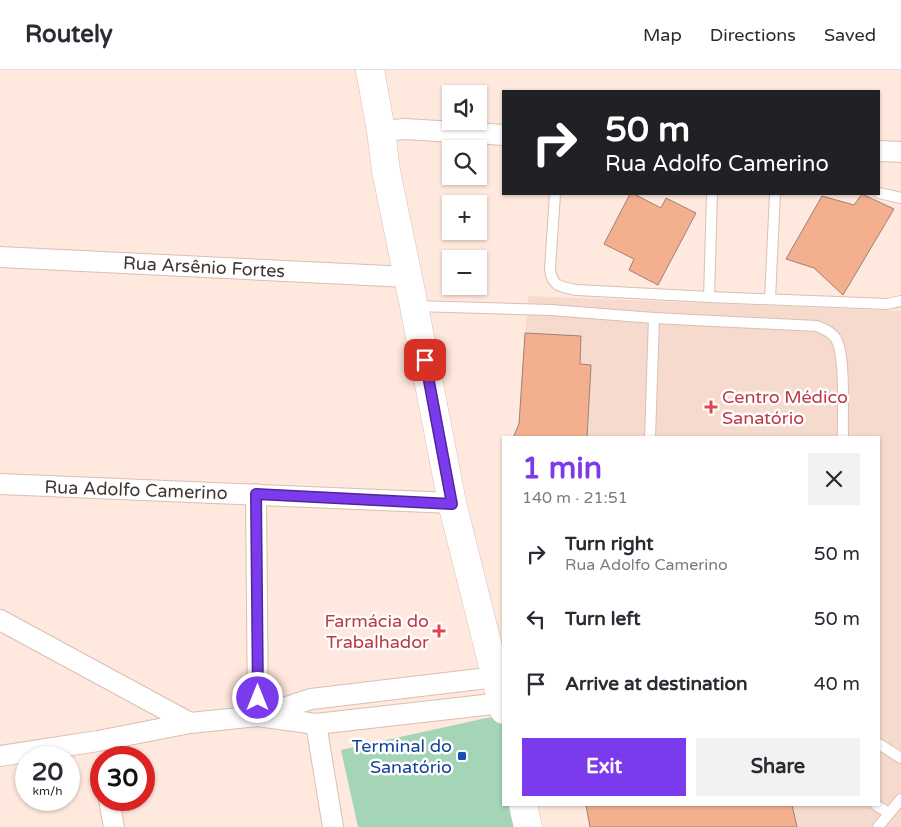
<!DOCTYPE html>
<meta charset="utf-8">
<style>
body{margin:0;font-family:"Varela Round",sans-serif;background:#f2f2f3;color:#2b2b33;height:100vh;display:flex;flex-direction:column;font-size:19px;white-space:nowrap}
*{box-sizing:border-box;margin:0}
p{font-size:16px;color:#7c7c81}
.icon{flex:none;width:28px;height:28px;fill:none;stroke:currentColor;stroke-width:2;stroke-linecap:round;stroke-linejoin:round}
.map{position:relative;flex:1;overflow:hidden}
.drawer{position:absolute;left:502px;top:366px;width:378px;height:370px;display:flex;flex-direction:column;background:#fff;border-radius:0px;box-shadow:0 1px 4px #0004}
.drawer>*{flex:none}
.banner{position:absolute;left:502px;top:20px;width:378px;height:105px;border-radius:0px;box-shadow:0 1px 4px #0004;background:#202124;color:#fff;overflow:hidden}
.fabs{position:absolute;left:442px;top:15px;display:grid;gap:10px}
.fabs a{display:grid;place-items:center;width:45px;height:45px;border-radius:0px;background:#fff;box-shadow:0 1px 4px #0004;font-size:25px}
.speed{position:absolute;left:15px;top:676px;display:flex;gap:10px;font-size:25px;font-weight:700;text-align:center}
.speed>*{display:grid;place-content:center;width:65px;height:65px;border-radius:50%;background:#fff;box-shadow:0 1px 4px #0004;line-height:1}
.speed small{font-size:12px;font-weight:400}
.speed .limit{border:8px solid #d22;background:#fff;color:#111}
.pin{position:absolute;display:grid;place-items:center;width:42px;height:42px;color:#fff;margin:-21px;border-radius:10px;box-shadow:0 2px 8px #0006}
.me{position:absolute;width:55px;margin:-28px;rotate:0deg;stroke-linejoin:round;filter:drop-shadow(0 0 4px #0008)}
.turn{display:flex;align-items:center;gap:18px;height:105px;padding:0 20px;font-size:22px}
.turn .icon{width:65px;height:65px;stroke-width:2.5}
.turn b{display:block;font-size:35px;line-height:42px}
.round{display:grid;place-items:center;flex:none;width:52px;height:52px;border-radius:0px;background:#f2f2f3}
.headline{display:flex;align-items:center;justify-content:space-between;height:85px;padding:0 20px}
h1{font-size:30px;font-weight:700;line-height:38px;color:#7c3aed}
.primary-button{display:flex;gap:10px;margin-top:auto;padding:10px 20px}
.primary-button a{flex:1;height:58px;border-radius:0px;background:#7c3aed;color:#fff;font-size:20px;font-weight:700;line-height:58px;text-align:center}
.primary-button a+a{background:#f2f2f3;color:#2b2b33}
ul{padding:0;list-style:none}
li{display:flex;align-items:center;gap:15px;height:65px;padding:0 20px}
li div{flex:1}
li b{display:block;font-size:19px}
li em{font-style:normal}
header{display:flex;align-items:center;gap:30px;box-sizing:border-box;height:70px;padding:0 25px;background:#fff;border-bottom:1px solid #e1e1e2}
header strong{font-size:24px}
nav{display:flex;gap:28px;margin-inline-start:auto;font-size:18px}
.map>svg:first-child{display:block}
.built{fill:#f6dacd}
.green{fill:#a3d5b6}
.building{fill:#f4b08e;stroke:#9c8276}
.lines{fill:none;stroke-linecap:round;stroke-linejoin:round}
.lane-casing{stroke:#dabfb2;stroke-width:12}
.street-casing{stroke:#dabfb2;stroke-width:22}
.secondary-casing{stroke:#dabfb2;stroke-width:29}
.lane{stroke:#fff;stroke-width:10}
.street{stroke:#fff;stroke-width:20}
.secondary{stroke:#fff;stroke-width:28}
.route-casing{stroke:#51269a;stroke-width:12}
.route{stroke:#7c3aed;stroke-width:9}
.health-dot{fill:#e0444e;stroke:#fff;stroke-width:2}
.transit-dot{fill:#1a4fb4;stroke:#fff;stroke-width:2}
.labels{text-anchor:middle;stroke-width:5;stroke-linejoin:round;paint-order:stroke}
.street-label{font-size:18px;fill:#413631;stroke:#fff}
.health-label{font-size:18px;fill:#be3a42;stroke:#fff;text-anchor:start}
.transit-label{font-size:18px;fill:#164399;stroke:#fff;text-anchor:end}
</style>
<header>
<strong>Routely</strong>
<nav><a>Map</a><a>Directions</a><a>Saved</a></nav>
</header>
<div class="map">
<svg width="901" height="757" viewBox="0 0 901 757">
<rect width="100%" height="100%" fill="#ffe8de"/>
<!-- built -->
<path class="built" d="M 528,226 L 901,241 L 901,757 L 590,757 L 586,735 L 879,735 L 879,368 L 514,368 L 519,354 Z"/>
<!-- green -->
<path class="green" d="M 500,645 L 504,661 L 504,735 L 520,735 L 524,757 L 358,757 L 341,680 Z"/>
<!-- building -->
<g class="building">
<path d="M 630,124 L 634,124 L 661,138 L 666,128 L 696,143 L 658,215 L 629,200 L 634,189 L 604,174 Z"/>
<path d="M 862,124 L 894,139 L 843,225 L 814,198 L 786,189 L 822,126 L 854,135 Z"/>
<path d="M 525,263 L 581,266 L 580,294 L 591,295 L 587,368 L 513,368 L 519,354 Z"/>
<path d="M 586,735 L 792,735 L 797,757 L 590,757 Z"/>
</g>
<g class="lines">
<!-- lane casing -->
<g class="lane-casing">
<g id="lane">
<path d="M 879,123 L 901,128"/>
<path d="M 555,124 L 550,199 C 552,217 561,217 577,220 L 709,227 L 887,234 L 901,231"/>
<path d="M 709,227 L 712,124"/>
<path d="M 770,229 L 775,124"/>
<path d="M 414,236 L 551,240 L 654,248 L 817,256 C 824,259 832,262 836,269 C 846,286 842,345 843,368"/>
<path d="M 650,368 L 654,248"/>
<path d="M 879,674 L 901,688"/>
<path d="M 876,735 L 889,743"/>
<path d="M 878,757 L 901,729"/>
</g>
</g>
<!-- street casing -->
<g class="street-casing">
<g id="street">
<path d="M 381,61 L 405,59 L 504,65"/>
<path d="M 879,81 L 901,82"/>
<path d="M 0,187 L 408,207"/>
<path d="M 0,414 L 452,433"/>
<path d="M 256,424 L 258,646"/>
<path d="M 0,550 L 190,653"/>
<path d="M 262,645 L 311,629 L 496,607"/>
<path d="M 316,654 L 333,757"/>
<path d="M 0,686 L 98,671 L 190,653 L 258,646 L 316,654 L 502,633"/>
<path d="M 109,730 L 114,757"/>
</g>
</g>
<!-- secondary casing -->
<g class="secondary-casing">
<g id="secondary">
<path d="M 370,0 L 381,61 L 386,101 L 414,236 L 452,433 L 504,640"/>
<path d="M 523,735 L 528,757"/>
</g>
</g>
<!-- lane -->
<use href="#lane" class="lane"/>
<!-- street -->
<use href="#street" class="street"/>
<!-- secondary -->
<use href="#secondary" class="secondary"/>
</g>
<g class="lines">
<!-- route casing -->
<g class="route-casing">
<path id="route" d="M 258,628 L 256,424 L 452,434 L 425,290"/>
</g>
<!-- route -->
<use href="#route" class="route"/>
</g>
<!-- markers -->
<g class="health-dot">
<path d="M708.5 329.5h5v5h5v5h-5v5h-5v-5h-5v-5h5z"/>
<path d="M436.5 553.5h5v5h5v5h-5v5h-5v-5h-5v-5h5z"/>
</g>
<rect class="transit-dot" x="457" y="681" width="10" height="10" rx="2.5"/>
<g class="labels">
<!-- street labels -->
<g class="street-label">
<text transform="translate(204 197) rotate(3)" y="6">Rua Arsênio Fortes</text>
<text transform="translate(136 420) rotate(2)" y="6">Rua Adolfo Camerino</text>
</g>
<!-- health labels -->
<g class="health-label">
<text x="722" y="333">Centro Médico<tspan x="722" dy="21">Sanatório</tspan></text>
<text x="429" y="557" text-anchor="end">Farmácia do<tspan x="429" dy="21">Trabalhador</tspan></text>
</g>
<!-- transit labels -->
<g class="transit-label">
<text x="452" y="682">Terminal do<tspan x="452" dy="21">Sanatório</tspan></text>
</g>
</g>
</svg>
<div class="fabs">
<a><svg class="icon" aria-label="sound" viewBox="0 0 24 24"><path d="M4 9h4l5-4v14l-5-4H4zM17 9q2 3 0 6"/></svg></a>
<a><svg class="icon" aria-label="search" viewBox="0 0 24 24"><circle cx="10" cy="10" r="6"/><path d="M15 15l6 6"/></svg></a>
<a>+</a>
<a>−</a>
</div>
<div class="speed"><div>20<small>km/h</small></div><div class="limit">30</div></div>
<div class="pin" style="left:425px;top:290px;background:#d93025"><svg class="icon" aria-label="arrive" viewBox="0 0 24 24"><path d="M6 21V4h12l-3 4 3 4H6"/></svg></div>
<svg class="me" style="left:258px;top:628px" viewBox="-20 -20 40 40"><circle r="17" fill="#7c3aed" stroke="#fff" stroke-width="3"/><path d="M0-11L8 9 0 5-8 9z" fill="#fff"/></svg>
<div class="banner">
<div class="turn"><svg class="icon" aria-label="right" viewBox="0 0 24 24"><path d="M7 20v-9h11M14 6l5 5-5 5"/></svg><div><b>50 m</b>Rua Adolfo Camerino</div></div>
</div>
<section class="drawer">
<div class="headline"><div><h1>1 min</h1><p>140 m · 21:51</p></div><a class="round"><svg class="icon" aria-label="close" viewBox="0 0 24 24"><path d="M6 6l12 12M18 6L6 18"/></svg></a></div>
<ul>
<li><svg class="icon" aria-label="right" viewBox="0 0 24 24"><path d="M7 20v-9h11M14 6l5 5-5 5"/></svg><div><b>Turn right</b><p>Rua Adolfo Camerino</p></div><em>50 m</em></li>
<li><svg class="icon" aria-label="left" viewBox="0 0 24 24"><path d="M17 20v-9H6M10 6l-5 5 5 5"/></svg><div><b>Turn left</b></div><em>50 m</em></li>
<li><svg class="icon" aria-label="arrive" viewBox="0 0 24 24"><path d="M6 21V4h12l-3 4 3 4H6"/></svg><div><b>Arrive at destination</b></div><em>40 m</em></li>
</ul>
<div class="primary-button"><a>Exit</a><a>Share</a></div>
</section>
</div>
